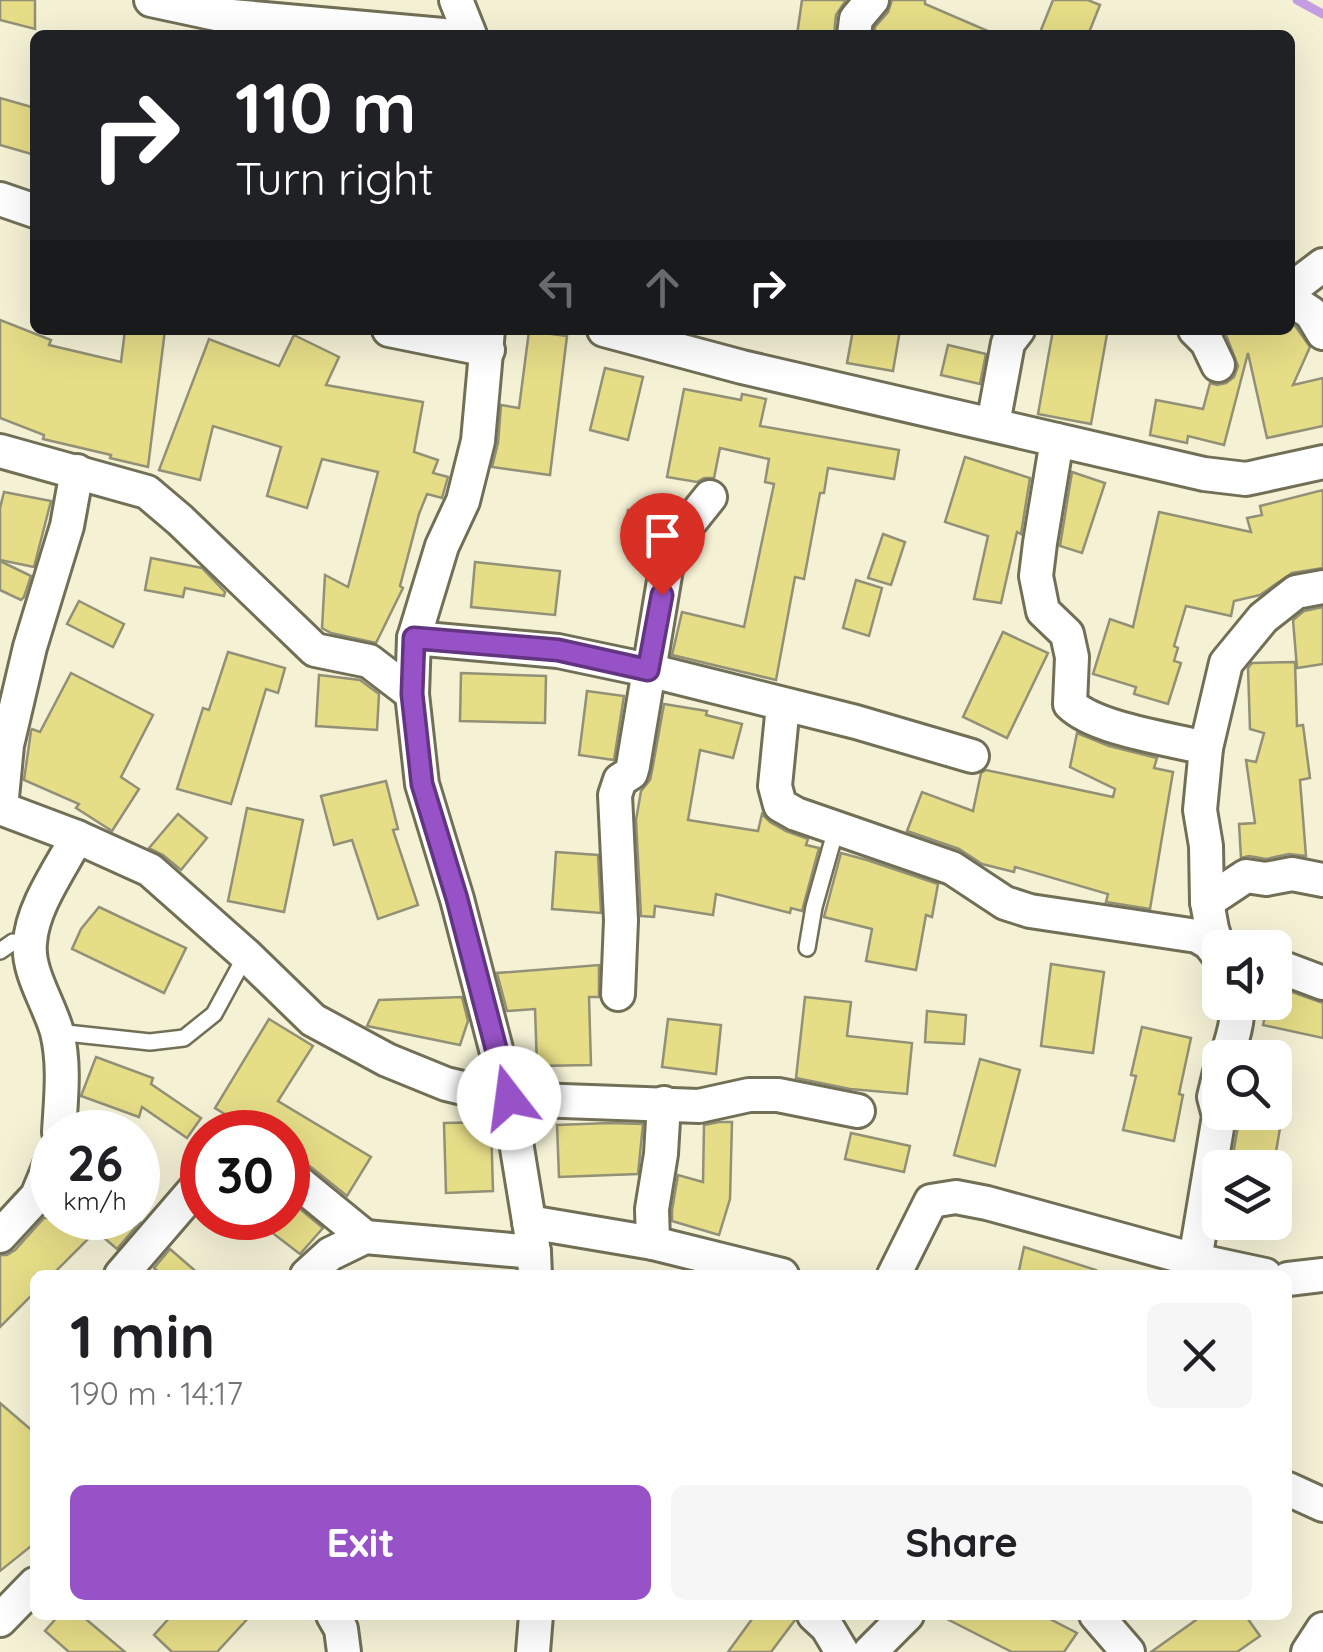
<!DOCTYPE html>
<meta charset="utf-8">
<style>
body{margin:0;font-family:Quicksand,sans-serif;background:#f6f6f6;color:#202124;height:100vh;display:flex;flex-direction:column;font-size:38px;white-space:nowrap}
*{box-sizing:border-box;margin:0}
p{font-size:32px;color:#757577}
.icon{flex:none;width:55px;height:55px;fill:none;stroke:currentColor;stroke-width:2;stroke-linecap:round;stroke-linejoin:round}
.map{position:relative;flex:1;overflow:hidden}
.details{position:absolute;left:30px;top:1270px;width:1262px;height:350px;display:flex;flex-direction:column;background:#fff;border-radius:15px;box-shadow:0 10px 40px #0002}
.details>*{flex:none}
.hud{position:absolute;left:30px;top:30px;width:1265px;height:305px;border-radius:15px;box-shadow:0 10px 40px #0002;background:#202124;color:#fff;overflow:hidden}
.fabs{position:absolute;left:1202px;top:930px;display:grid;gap:20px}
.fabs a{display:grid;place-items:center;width:90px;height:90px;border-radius:15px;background:#fff;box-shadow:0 10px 40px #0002;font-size:50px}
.speed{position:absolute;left:30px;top:1110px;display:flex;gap:20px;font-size:50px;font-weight:700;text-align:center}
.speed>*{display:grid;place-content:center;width:130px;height:130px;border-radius:50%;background:#fff;box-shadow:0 10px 40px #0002;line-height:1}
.speed small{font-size:25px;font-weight:400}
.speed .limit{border:15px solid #d22;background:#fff;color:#111}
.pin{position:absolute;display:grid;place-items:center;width:85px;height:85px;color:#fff;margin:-102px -42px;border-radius:50% 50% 50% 0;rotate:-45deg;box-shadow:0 0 10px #0007}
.pin .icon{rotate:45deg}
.me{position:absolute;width:110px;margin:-55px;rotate:345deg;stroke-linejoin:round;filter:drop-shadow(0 0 8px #0008)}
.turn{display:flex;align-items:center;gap:35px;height:210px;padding:0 40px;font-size:45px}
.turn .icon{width:130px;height:130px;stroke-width:2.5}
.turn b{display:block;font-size:70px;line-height:85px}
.lanes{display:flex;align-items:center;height:95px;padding:0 40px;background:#0003;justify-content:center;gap:50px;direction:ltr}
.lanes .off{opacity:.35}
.round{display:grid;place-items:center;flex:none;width:105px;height:105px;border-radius:15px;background:#f6f6f6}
.overview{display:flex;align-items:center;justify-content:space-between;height:170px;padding:0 40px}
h1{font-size:60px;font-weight:800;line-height:75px}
.cta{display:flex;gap:20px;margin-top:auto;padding:20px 40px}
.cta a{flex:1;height:115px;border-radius:15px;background:#9752c7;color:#fff;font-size:40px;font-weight:800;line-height:115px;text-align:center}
.cta a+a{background:#f6f6f6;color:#202124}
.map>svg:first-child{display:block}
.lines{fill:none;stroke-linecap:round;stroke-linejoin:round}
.stream{stroke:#c39ce2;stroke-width:9}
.building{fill:#e6dd87;stroke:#929076;stroke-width:2.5}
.lane-casing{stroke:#716f56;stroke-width:20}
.street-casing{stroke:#716f56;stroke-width:38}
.lane{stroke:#fff;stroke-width:15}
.street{stroke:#fff;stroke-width:32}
.route-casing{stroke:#623581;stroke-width:25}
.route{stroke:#9752c7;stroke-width:18}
</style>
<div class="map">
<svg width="1323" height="1652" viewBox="0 0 1323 1652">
<rect width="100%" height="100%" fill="#f4f1d5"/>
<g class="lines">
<!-- stream -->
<path class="stream" d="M 1297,0 L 1323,14"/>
</g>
<!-- building -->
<g class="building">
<path d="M 0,0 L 35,0 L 35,29 L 0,20 Z"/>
<path d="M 802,0 L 846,0 L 836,15 L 834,35 L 797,35 Z"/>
<path d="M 892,0 L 925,0 L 925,4 L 997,35 L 874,35 L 875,27 L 888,12 Z"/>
<path d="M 1053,0 L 1088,0 L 1100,5 L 1088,35 L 1039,35 Z"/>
<path d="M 0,98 L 35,108 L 35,155 L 0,145 Z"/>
<path d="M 0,320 L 51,340 L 49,345 L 121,362 L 125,330 L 165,330 L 148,467 L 110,458 L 111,455 L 43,439 L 44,435 L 0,418 Z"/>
<path d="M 1290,323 L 1296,327 L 1310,347 L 1293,385 L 1323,378 L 1323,426 L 1267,438 L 1248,353 L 1224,445 L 1188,436 L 1187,443 L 1150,435 L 1156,400 L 1203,409 L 1210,383 L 1217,385 L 1226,383 L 1234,377 L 1238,366 L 1226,335 L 1227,330 L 1290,330 Z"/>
<path d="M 853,330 L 900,330 L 893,371 L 847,363 Z"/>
<path d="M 1053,330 L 1087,330 L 1107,334 L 1091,424 L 1038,414 Z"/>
<path d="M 529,331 L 567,336 L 550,475 L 492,467 L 498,443 L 501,405 L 519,408 Z"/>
<path d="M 294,335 L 339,357 L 326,385 L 423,402 L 414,452 L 438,460 L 433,473 L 448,477 L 442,498 L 427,494 L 419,514 L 400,586 L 403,588 L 376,643 L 331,633 L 322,628 L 325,575 L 348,587 L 378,472 L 322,459 L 307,508 L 267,496 L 281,447 L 213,426 L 200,480 L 159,470 L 209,339 L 279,366 Z"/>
<path d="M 948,345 L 986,354 L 980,384 L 941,375 Z"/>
<path d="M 605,368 L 643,377 L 628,440 L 590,430 Z"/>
<path d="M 684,389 L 741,400 L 742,394 L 766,399 L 760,426 L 899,450 L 894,479 L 828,468 L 824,493 L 820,493 L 804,579 L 795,577 L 776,680 L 672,655 L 682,612 L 744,627 L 774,484 L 765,482 L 769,459 L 720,448 L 714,478 L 704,478 L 697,482 L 667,477 Z"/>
<path d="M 965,457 L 1030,478 L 1021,534 L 1017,532 L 1001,603 L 974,599 L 988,536 L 945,522 Z"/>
<path d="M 1072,472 L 1105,483 L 1082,553 L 1060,546 Z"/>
<path d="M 1323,490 L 1323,568 L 1292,573 L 1260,595 L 1234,601 L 1231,616 L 1186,606 L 1174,646 L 1178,648 L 1174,661 L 1181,663 L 1168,704 L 1134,694 L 1136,687 L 1093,674 L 1110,619 L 1133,627 L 1159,512 L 1251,532 L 1247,518 L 1262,515 L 1260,506 Z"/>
<path d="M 4,492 L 51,501 L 34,567 L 0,560 L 0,508 Z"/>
<path d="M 628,510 L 669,516 L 657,542 L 624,537 Z"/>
<path d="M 883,534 L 905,542 L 891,585 L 868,578 Z"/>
<path d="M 151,558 L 202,568 L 225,592 L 224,596 L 185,588 L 183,597 L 145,590 Z"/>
<path d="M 0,561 L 31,576 L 24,597 L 21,600 L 0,590 Z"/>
<path d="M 475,562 L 560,571 L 555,615 L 471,607 Z"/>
<path d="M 856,580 L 882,588 L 869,636 L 843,628 Z"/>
<path d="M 79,601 L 124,624 L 113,647 L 67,624 Z"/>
<path d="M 1323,607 L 1323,664 L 1297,668 L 1293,620 L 1304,611 Z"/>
<path d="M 1003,632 L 1048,653 L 1007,738 L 963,717 Z"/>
<path d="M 228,652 L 285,668 L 278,693 L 266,689 L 231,804 L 177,789 L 203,708 L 209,710 Z"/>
<path d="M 1295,662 L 1297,726 L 1303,725 L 1310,778 L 1300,780 L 1306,856 L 1289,854 L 1266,859 L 1249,856 L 1241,858 L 1239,824 L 1255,823 L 1246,760 L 1256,762 L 1264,733 L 1250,729 L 1248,668 L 1252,663 Z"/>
<path d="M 71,673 L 153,715 L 121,777 L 139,789 L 112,831 L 76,808 L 79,804 L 24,780 L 31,731 L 32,729 L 40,732 Z"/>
<path d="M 461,673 L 546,676 L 545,723 L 460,721 Z"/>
<path d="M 319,675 L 360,680 L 379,694 L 377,730 L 316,726 Z"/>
<path d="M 587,691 L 624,696 L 614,760 L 579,755 Z"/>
<path d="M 664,704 L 707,711 L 706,715 L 742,724 L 733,758 L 700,750 L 688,820 L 758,831 L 762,814 L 770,822 L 786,831 L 808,839 L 806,845 L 819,848 L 802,911 L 791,908 L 790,913 L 716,894 L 713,915 L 655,906 L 654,917 L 641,916 L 636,820 L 641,791 L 650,780 L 652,771 Z"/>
<path d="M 1077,733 L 1109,746 L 1157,758 L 1154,768 L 1173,772 L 1150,909 L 1106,902 L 1108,894 L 1015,867 L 1014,872 L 982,864 L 959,849 L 907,831 L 922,792 L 973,811 L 981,773 L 986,770 L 1113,797 L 1115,789 L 1070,767 Z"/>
<path d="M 386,781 L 398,829 L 393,830 L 418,905 L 378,919 L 352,840 L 334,845 L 321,796 Z"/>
<path d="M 247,808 L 303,820 L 284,912 L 228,901 Z"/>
<path d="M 178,814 L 207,838 L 181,870 L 163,855 L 149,848 Z"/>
<path d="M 556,852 L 598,855 L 601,913 L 552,909 Z"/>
<path d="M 841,853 L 867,860 L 938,884 L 932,917 L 926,915 L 916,970 L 866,961 L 872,929 L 824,917 Z"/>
<path d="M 99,907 L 186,948 L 164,993 L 72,949 L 81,929 Z"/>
<path d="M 1051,964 L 1104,972 L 1093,1053 L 1041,1046 Z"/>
<path d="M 599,965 L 599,997 L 589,997 L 591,1065 L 537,1066 L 535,1009 L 507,1011 L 497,973 Z"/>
<path d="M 1275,986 L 1323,1003 L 1323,1038 L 1263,1025 L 1268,1002 L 1275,1002 Z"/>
<path d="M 462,997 L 468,1021 L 460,1045 L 367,1026 L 379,1000 Z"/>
<path d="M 805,997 L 851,1002 L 847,1036 L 912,1043 L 907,1094 L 850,1089 L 796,1078 Z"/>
<path d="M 927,1011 L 966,1015 L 964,1044 L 925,1042 Z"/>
<path d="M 269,1019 L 313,1046 L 278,1101 L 371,1157 L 347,1196 L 301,1159 L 288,1154 L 288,1132 L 254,1132 L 215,1108 Z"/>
<path d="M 668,1019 L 721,1025 L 716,1074 L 662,1067 Z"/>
<path d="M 1142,1027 L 1191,1038 L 1179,1094 L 1183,1095 L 1174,1141 L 1123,1130 L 1136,1076 L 1131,1075 Z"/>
<path d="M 96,1057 L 153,1078 L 151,1084 L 201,1118 L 187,1138 L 142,1107 L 139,1117 L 81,1096 Z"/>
<path d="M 980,1059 L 1020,1070 L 995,1166 L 954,1155 Z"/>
<path d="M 1239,1120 L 1280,1128 L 1274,1164 L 1233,1155 Z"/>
<path d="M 491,1122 L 493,1191 L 446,1193 L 444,1123 Z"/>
<path d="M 719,1122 L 732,1122 L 730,1199 L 719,1235 L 672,1221 L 672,1210 L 678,1175 L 703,1182 L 704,1125 Z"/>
<path d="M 609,1123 L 643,1124 L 638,1174 L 559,1177 L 557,1125 Z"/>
<path d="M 851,1133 L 910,1146 L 904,1172 L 845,1159 Z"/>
<path d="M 288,1199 L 323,1228 L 300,1254 L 253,1218 L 288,1218 Z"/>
<path d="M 44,1218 L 135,1218 L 140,1222 L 117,1249 L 96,1231 L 52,1275 L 35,1275 L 35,1292 L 0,1327 L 0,1255 L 7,1255 L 15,1250 Z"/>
<path d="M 1024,1247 L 1096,1270 L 1095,1275 L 1018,1275 Z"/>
<path d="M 170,1249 L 200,1275 L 162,1275 L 154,1268 Z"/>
<path d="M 0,1403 L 35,1433 L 35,1543 L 0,1571 Z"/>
<path d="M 59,1615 L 81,1615 L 125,1652 L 69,1652 L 45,1631 Z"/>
<path d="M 172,1615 L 251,1615 L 217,1652 L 172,1652 L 154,1635 Z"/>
<path d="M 755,1615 L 795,1615 L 795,1620 L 771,1652 L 728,1652 Z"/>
<path d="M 939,1615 L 1042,1615 L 1077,1633 L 1064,1652 L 1012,1652 Z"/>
<path d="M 1203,1615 L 1245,1615 L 1260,1636 L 1237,1652 L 1151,1652 Z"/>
</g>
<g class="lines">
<!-- lane casing -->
<g class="lane-casing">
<g id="lane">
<path d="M 807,948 L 814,907 L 836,829"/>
<path d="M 0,951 L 13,942 L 29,946"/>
<path d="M 57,1032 L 150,1042 L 184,1038 L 214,1014 L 246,955"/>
</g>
</g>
<!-- street casing -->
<g class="street-casing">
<g id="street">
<path d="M 151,0 L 221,15 L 443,35"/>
<path d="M 456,0 L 470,35"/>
<path d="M 854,35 L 856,19 L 872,0"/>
<path d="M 0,199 L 35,211"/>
<path d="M 1290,290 L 1323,265"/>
<path d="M 1290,299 L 1311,313 L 1323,333"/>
<path d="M 389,330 L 488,350"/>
<path d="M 488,330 L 478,441 L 463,501 L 442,546 L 414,638 L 412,694 L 422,784 L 457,899 L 509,1099 L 534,1252 L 535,1275"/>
<path d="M 604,330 L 742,367 L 1204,474 L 1246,479 L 1323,462"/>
<path d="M 1195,330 L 1207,342 L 1218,365"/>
<path d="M 993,424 L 1008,343 L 1018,330"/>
<path d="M 1057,440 L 1040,543 L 1036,576 L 1043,611 L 1067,634 L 1072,657 L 1070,704 C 1095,729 1170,739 1206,748"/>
<path d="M 0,451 L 147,492 L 180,520 L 315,650 L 369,661 L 412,694"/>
<path d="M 414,638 L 558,651 L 648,670 L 856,722 L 972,756"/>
<path d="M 783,705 L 775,786 L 780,805 L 796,814 L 952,868 L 1005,903 L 1030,911 L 1197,936 L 1209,943 L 1220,957"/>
<path d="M 0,808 L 77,837 L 150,870 L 246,955 L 313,1020 L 387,1060 L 446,1084 L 509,1099 L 699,1106 L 749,1095 L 778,1095 L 858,1111"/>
<path d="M 1,808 L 7,745 L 30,647 L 67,526 L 77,471"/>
<path d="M 1207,902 L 1246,876 L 1266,879 L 1292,874 L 1323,880"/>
<path d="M 1220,954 L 1212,929 L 1207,902 L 1206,846 L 1200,810 L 1206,748 L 1226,663 L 1263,618 L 1296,592 L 1323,587"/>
<path d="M 1275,965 L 1323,983"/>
<path d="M 618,994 L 621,920 L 615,795 L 620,780 L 631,773 L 633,766 L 666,569 L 686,527 L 710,497"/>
<path d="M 1226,1058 C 1232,1041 1239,1020 1237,1002"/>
<path d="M 59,1132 C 61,1098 65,1065 57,1032 C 49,1003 27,972 30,943 C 32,907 61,868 77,837"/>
<path d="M 288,1174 L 365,1237"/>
<path d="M 529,1222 L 653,1243 L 782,1275"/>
<path d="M 0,1236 L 37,1196 L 52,1160"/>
<path d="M 653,1243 L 652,1209 L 661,1154 L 664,1103"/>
<path d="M 1195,1260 L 1219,1116 L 1214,1097 L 1220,1072"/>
<path d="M 121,1275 L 202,1181"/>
<path d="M 307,1275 L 330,1254 L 365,1237 L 534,1252"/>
<path d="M 894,1275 L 931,1201 L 956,1197 L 987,1203 L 1195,1260 L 1265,1275"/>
<path d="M 1288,1279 L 1323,1275"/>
<path d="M 1288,1489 L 1323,1505"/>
<path d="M 333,1615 L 341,1629 L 344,1652"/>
<path d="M 814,1615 L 827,1627 L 842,1652"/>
<path d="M 1096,1615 L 1128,1652"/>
<path d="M 0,1620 L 35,1584"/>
<path d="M 533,1652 L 536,1615"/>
<path d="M 870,1652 L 907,1615"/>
<path d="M 1308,1652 L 1323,1629"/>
</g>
</g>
<!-- lane -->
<use href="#lane" class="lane"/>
<!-- street -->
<use href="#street" class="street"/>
</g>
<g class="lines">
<!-- route casing -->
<g class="route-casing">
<path id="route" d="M 509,1098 L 457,899 L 422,784 L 412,694 L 414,638 L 558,650 L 648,670 L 662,595"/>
</g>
<!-- route -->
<use href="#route" class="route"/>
</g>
</svg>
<div class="fabs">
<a><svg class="icon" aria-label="sound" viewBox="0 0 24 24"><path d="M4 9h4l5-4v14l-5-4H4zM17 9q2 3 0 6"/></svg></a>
<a><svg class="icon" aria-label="search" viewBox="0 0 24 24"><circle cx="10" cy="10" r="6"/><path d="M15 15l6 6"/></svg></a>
<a><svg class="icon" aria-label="layers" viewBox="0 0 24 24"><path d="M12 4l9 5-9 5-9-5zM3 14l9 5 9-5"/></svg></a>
</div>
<div class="speed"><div>26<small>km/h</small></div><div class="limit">30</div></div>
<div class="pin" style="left:662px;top:595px;background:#d93025"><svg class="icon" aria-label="arrive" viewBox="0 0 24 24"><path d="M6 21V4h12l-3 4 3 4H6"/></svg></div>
<svg class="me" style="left:509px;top:1098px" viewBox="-20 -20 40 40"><circle r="19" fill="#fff"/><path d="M0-13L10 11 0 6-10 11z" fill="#9752c7"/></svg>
<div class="hud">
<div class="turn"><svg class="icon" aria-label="right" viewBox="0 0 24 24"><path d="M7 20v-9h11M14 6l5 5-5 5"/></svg><div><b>110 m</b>Turn right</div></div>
<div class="lanes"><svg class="icon off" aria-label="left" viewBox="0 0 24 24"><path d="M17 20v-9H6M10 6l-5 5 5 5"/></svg><svg class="icon off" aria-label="ahead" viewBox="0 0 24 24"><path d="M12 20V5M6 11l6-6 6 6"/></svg><svg class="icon" aria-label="right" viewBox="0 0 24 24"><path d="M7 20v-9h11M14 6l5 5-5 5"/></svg></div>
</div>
<section class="details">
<div class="overview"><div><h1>1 min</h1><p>190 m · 14:17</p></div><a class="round"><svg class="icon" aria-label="close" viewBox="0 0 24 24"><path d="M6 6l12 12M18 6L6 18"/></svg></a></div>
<div class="cta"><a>Exit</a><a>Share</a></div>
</section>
</div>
